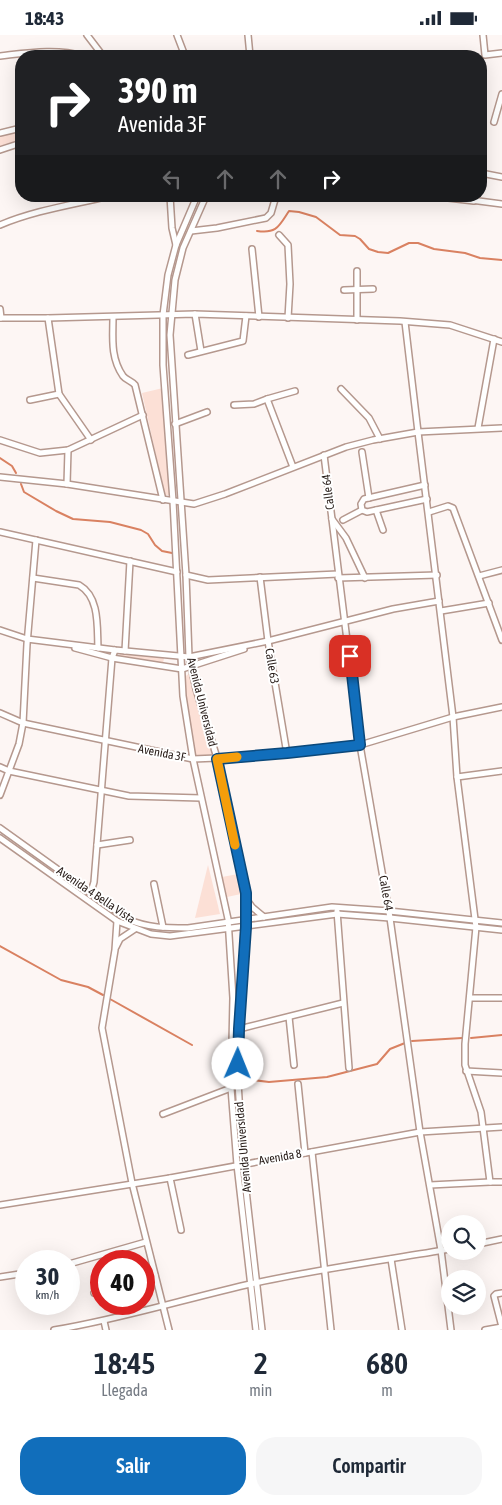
<!DOCTYPE html>
<html lang="es">
<style>
body{margin:0;font-family:"Asap Condensed",sans-serif;background:#f6f6f7;color:#1f2937;height:100vh;display:flex;flex-direction:column;font-size:19px;white-space:nowrap}
*{box-sizing:border-box;margin:0}
p{font-size:16px;color:#747a83}
.icon{flex:none;width:28px;height:28px;fill:none;stroke:currentColor;stroke-width:2;stroke-linecap:round;stroke-linejoin:round}
.map{position:relative;height:1295px;overflow:hidden}
.details{display:flex;flex-direction:column;background:#fff;flex:1}
.details>*{flex:none}
.hud{position:absolute;left:15px;top:15px;width:472px;height:152px;border-radius:20px;box-shadow:0 5px 20px #0002;background:#202124;color:#fff;overflow:hidden}
.buttons{position:absolute;left:441px;top:1180px;display:grid;gap:10px}
.buttons a{display:grid;place-items:center;width:45px;height:45px;border-radius:50%;background:#fff;box-shadow:0 5px 20px #0002;font-size:25px}
.speed{position:absolute;left:15px;top:1215px;display:flex;gap:10px;font-size:25px;font-weight:700;text-align:center}
.speed>*{display:grid;place-content:center;width:65px;height:65px;border-radius:50%;background:#fff;box-shadow:0 5px 20px #0002;line-height:1}
.speed small{font-size:12px;font-weight:400}
.speed .limit{border:8px solid #d22;background:#fff;color:#111}
.pin{position:absolute;display:grid;place-items:center;width:42px;height:42px;color:#fff;margin:-21px;border-radius:10px;box-shadow:0 2px 8px #0006}
.me{position:absolute;width:55px;margin:-28px;rotate:1deg;stroke-linejoin:round;filter:drop-shadow(0 0 4px #0008)}
.turn{display:flex;align-items:center;gap:18px;height:105px;padding:0 20px;font-size:22px}
.turn .icon{width:65px;height:65px;stroke-width:2.5}
.turn b{display:block;font-size:35px;line-height:42px}
.lanes{display:flex;align-items:center;height:48px;padding:0 20px;background:#0003;justify-content:center;gap:25px;direction:ltr}
.lanes .off{opacity:.35}
.eta{display:flex;justify-content:space-evenly;align-items:center;height:85px;text-align:center}
.eta b{font-size:30px;font-weight:600;line-height:35px}
.cta{display:flex;gap:10px;margin-top:auto;padding:10px 20px}
.cta a{flex:1;height:58px;border-radius:20px;background:#116ebb;color:#fff;font-size:20px;font-weight:600;line-height:58px;text-align:center}
.cta a+a{background:#f6f6f7;color:#1f2937}
.status{display:flex;justify-content:space-between;align-items:center;height:35px;padding:0 25px;background:#fff;direction:ltr}
.status svg{height:14px;fill:currentColor}
.map>svg:first-child{display:block}
.green{fill:#fce0d6}
.lines{fill:none;stroke-linecap:round;stroke-linejoin:round}
.stream{stroke:#d98161;stroke-width:2}
.minor-casing{stroke:#b5988e;stroke-width:8}
.minor{stroke:#fff;stroke-width:5}
.route-casing{stroke:#0b487a;stroke-width:12}
.route{stroke:#116ebb;stroke-width:9}
.slow{stroke:#f59e0b;stroke-width:9}
.labels{text-anchor:middle;stroke-width:4;stroke-linejoin:round;paint-order:stroke}
.street-label{font-size:12px;fill:#271c18;stroke:#fff}
</style>
<div class="status"><b>18:43</b><svg viewBox="0 0 49 12"><path d="M0 12V9h3v3zM5 12V6h3v6zM10 12V3h3v9zM15 12V0h3v12zM26 1h20v11H26zM47 4h2v5h-2z"/></svg></div>
<div class="map">
<svg width="502" height="1295" viewBox="0 0 502 1295">
<rect width="100%" height="100%" fill="#fdf6f4"/>
<!-- green -->
<g class="green">
<path d="M 21,96 L 21,104 L 0,112 L 0,101 Z"/>
<path d="M 163,353 L 170,460 L 165,460 L 142,358 Z"/>
<path d="M 120,618 L 164,623 L 163,629 L 120,622 Z"/>
<path d="M 189,639 L 217,723 L 193,724 L 184,642 Z"/>
<path d="M 208,830 L 220,879 L 195,883 Z"/>
<path d="M 238,839 L 241,859 L 227,862 L 222,842 Z"/>
</g>
<g class="lines">
<!-- stream -->
<g class="stream">
<path d="M 257,196 C 277,199 279,191 289,176 L 299,177 L 316,182 L 340,200 L 355,201 L 360,204 L 369,214 L 378,217 L 388,218 L 409,208 L 418,208 L 434,214 L 465,218 L 480,223 L 502,225"/>
<path d="M 0,423 L 12,431 L 16,438"/>
<path d="M 21,449 L 24,457 L 56,476 L 73,484 L 110,487 L 141,495 L 148,499 L 155,510 L 162,516 L 172,518"/>
<path d="M 0,911 L 61,945 L 88,952 L 103,960"/>
<path d="M 110,964 L 192,1010"/>
<path d="M 471,1003 L 502,1000"/>
<path d="M 412,1006 L 462,1003"/>
<path d="M 245,1044 L 269,1047 L 327,1042 L 377,1029 L 390,1014 L 405,1008"/>
</g>
<!-- minor casing -->
<g class="minor-casing">
<g id="minor">
<path d="M 87,0 L 103,21"/>
<path d="M 177,0 L 185,21"/>
<path d="M 248,0 L 250,21"/>
<path d="M 483,0 L 485,20 L 502,18"/>
<path d="M 0,21 C 27,18 56,13 83,21"/>
<path d="M 494,87 L 502,59"/>
<path d="M 0,98 L 21,93"/>
<path d="M 0,115 L 21,108"/>
<path d="M 481,138 L 502,142"/>
<path d="M 170,161 L 172,193 L 176,210"/>
<path d="M 197,161 L 176,210 L 168,240 L 163,280 L 163,330 L 173,466 L 183,661 L 193,724 L 228,884 L 233,963 L 231,1053 L 237,1130 L 256,1295"/>
<path d="M 206,161 L 183,213 L 175,245 L 170,300 L 186,540 L 189,622 L 196,654 L 217,723 L 245,858 L 246,892 L 239,994 L 238,1047 L 243,1129 L 262,1295"/>
<path d="M 431,161 L 474,166"/>
<path d="M 471,165 L 502,169"/>
<path d="M 0,190 C 36,175 72,170 109,161"/>
<path d="M 191,196 L 217,193 L 266,183 L 271,178 L 276,161"/>
<path d="M 279,200 L 288,210 L 290,249 L 288,283"/>
<path d="M 252,214 L 259,282"/>
<path d="M 344,255 L 373,254"/>
<path d="M 0,274 L 1,283"/>
<path d="M 195,279 L 201,316"/>
<path d="M 113,282 C 113,302 110,322 123,341 C 126,345 132,346 135,350 L 163,465"/>
<path d="M 0,283 L 48,283 L 195,279 L 400,286 L 450,290 L 502,307"/>
<path d="M 48,283 L 59,359 L 91,405"/>
<path d="M 357,285 L 357,236"/>
<path d="M 405,287 L 418,397 L 502,393"/>
<path d="M 188,320 L 243,306 L 246,281"/>
<path d="M 341,354 L 369,383 L 380,404"/>
<path d="M 267,364 L 295,356"/>
<path d="M 30,365 L 59,359"/>
<path d="M 234,370 L 254,369 L 267,364 L 293,432"/>
<path d="M 175,389 L 207,377"/>
<path d="M 478,393 L 494,304"/>
<path d="M 0,405 L 40,418 L 68,415 L 143,380"/>
<path d="M 362,417 L 369,463"/>
<path d="M 324,420 L 360,710 L 390,883 L 420,1097 L 441,1215 L 451,1295"/>
<path d="M 0,442 L 67,449 L 194,469 L 225,459 L 346,412 L 373,405 L 418,397 L 453,682 L 457,742 L 476,892 L 465,1009 L 465,1030 L 481,1077 L 490,1147 L 502,1147"/>
<path d="M 67,449 L 68,415"/>
<path d="M 425,450 L 364,464 L 361,469 L 362,475 L 367,477 L 427,464"/>
<path d="M 376,475 L 383,495"/>
<path d="M 429,477 L 448,471 L 453,473 L 502,605"/>
<path d="M 332,484 L 346,503 L 365,543"/>
<path d="M 343,485 L 362,475"/>
<path d="M 0,497 L 177,537"/>
<path d="M 186,540 L 208,545 L 338,539"/>
<path d="M 479,541 L 502,535"/>
<path d="M 260,542 L 268,606 L 287,719"/>
<path d="M 33,543 L 79,550 C 100,562 97,592 98,613"/>
<path d="M 338,543 L 437,540"/>
<path d="M 441,576 L 489,568"/>
<path d="M 0,595 L 27,604 L 115,615 L 189,622 L 268,606 L 393,574 L 439,566"/>
<path d="M 75,613 L 112,623 L 182,634 L 244,614"/>
<path d="M 125,616 L 130,526"/>
<path d="M 0,678 L 23,688 L 193,724 L 217,723 L 287,719 L 360,710 L 453,682 L 502,672"/>
<path d="M 0,732 L 9,736 L 129,761 L 201,763"/>
<path d="M 457,742 L 502,736"/>
<path d="M 0,760 L 19,709 L 23,688 L 27,609 L 36,505"/>
<path d="M 0,793 L 127,884 C 147,893 167,893 188,893 L 332,872 L 389,876 L 502,888"/>
<path d="M 0,803 L 117,886 L 151,899 L 170,901 L 337,879 L 390,883 L 502,895"/>
<path d="M 97,810 L 130,805"/>
<path d="M 154,849 L 163,892"/>
<path d="M 90,860 L 94,847 L 112,623 L 115,615"/>
<path d="M 245,862 L 252,872 L 264,882"/>
<path d="M 337,876 L 349,1033"/>
<path d="M 117,886 L 115,915 L 102,993 L 132,1148 L 169,1295"/>
<path d="M 116,912 L 120,904 L 135,894"/>
<path d="M 470,963 L 502,963"/>
<path d="M 289,982 L 294,1030"/>
<path d="M 239,994 L 343,968"/>
<path d="M 466,1036 L 502,1038"/>
<path d="M 298,1049 L 305,1118"/>
<path d="M 163,1079 L 231,1053"/>
<path d="M 312,1117 L 331,1295"/>
<path d="M 170,1143 L 181,1195"/>
<path d="M 430,1150 L 490,1147"/>
<path d="M 0,1170 L 170,1143 L 420,1097 L 502,1092"/>
<path d="M 478,1209 L 502,1204"/>
<path d="M 391,1224 L 402,1295"/>
<path d="M 69,1229 L 146,1207"/>
<path d="M 0,1242 L 26,1238"/>
<path d="M 144,1244 L 155,1240"/>
<path d="M 94,1258 L 101,1256"/>
<path d="M 104,1286 L 106,1295"/>
<path d="M 502,1292 L 494,1261 L 496,1259 L 502,1258"/>
<path d="M 54,1295 C 122,1284 187,1263 255,1248 C 319,1234 385,1225 450,1214"/>
<path d="M 485,1295 L 502,1292"/>
</g>
</g>
<!-- minor -->
<use href="#minor" class="minor"/>
</g>
<g class="lines">
<!-- route casing -->
<g class="route-casing">
<path id="route" d="M 238,1029 L 239,994 L 246,892 L 246,858 L 217,724 L 287,718 L 360,710 L 350,621"/>
</g>
<!-- route -->
<use href="#route" class="route"/>
<!-- slow -->
<path class="slow" d="M 235,810 L 217,724 L 237,722"/>
</g>
<g class="labels">
<!-- street labels -->
<g class="street-label">
<text transform="translate(328 457) rotate(-97)" y="4">Calle 64</text>
<text transform="translate(272 631) rotate(81)" y="4">Calle 63</text>
<text transform="translate(202 667) rotate(76)" y="4">Avenida Universidad</text>
<text transform="translate(162 718) rotate(11)" y="4">Avenida 3F</text>
<text transform="translate(386 858) rotate(80)" y="4">Calle 64</text>
<text transform="translate(96 860) rotate(34)" y="4">Avenida 4 Bella Vista</text>
<text transform="translate(243 1112) rotate(-95)" y="4">Avenida Universidad</text>
<text transform="translate(280 1122) rotate(-10)" y="4">Avenida 8</text>
</g>
</g>
</svg>
<div class="buttons">
<a><svg class="icon" aria-label="search" viewBox="0 0 24 24"><circle cx="10" cy="10" r="6"/><path d="M15 15l6 6"/></svg></a>
<a><svg class="icon" aria-label="layers" viewBox="0 0 24 24"><path d="M12 4l9 5-9 5-9-5zM3 14l9 5 9-5"/></svg></a>
</div>
<div class="speed"><div>30<small>km/h</small></div><div class="limit">40</div></div>
<div class="pin" style="left:350px;top:621px;background:#d93025"><svg class="icon" aria-label="arrive" viewBox="0 0 24 24"><path d="M6 21V4h12l-3 4 3 4H6"/></svg></div>
<svg class="me" style="left:238px;top:1029px" viewBox="-20 -20 40 40"><circle r="19" fill="#fff"/><path d="M0-13L10 11 0 6-10 11z" fill="#116ebb"/></svg>
<div class="hud">
<div class="turn"><svg class="icon" aria-label="right" viewBox="0 0 24 24"><path d="M7 20v-9h11M14 6l5 5-5 5"/></svg><div><b>390 m</b>Avenida 3F</div></div>
<div class="lanes"><svg class="icon off" aria-label="left" viewBox="0 0 24 24"><path d="M17 20v-9H6M10 6l-5 5 5 5"/></svg><svg class="icon off" aria-label="ahead" viewBox="0 0 24 24"><path d="M12 20V5M6 11l6-6 6 6"/></svg><svg class="icon off" aria-label="ahead" viewBox="0 0 24 24"><path d="M12 20V5M6 11l6-6 6 6"/></svg><svg class="icon" aria-label="right" viewBox="0 0 24 24"><path d="M7 20v-9h11M14 6l5 5-5 5"/></svg></div>
</div>
</div>
<section class="details">
<div class="eta">
<div><b>18:45</b><p>Llegada</p></div>
<div><b>2</b><p>min</p></div>
<div><b>680</b><p>m</p></div>
</div>
<div class="cta"><a>Salir</a><a>Compartir</a></div>
</section>
